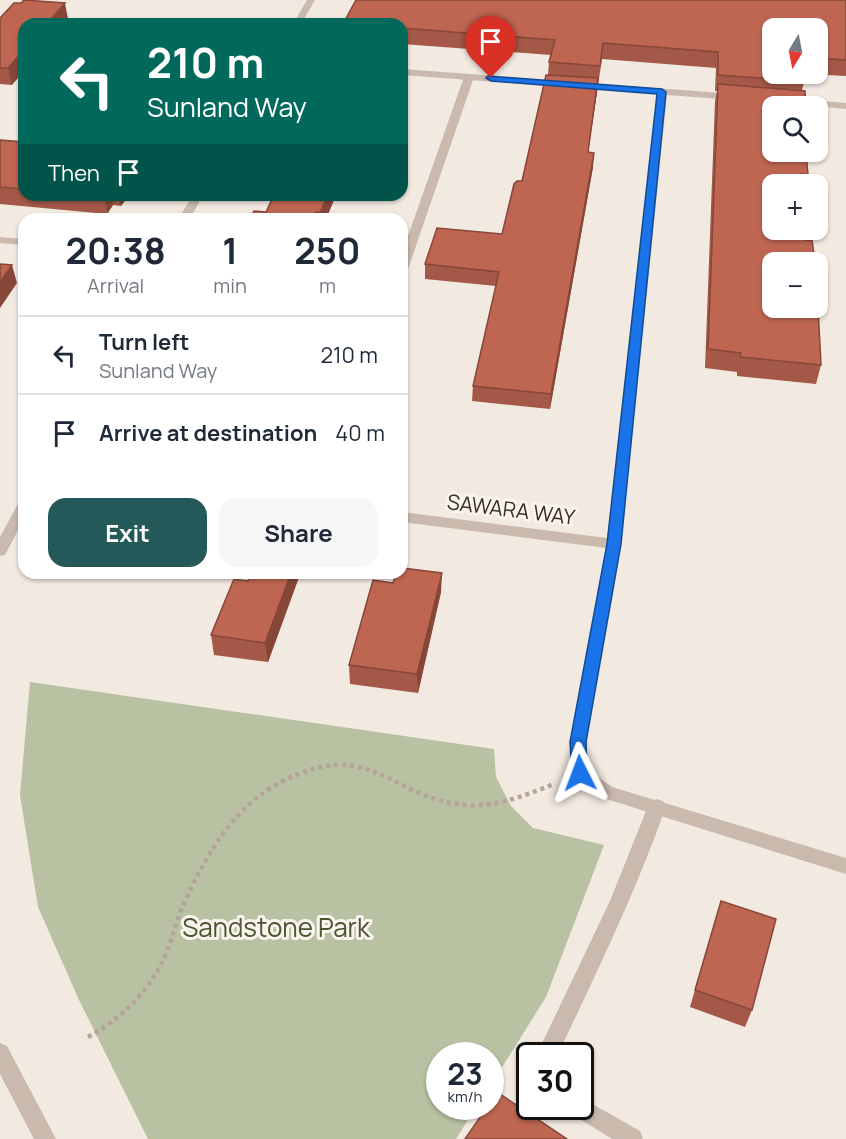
<!DOCTYPE html>
<meta charset="utf-8">
<style>
body{margin:0;font-family:Manrope,sans-serif;background:#f6f6f7;color:#1f2937;height:100vh;display:flex;flex-direction:column;font-size:22px;white-space:nowrap}
*{box-sizing:border-box;margin:0}
p{font-size:20px;color:#747a83}
.icon{flex:none;width:33px;height:33px;fill:none;stroke:currentColor;stroke-width:2;stroke-linecap:round;stroke-linejoin:round}
.map{position:relative;flex:1;overflow:hidden}
.sheet{position:absolute;left:18px;top:213px;width:390px;height:366px;display:flex;flex-direction:column;background:#fff;border-radius:18px;box-shadow:0 2px 4px #0004}
.sheet>*{flex:none}
.banner{position:absolute;left:18px;top:18px;width:390px;height:183px;border-radius:18px;box-shadow:0 2px 4px #0004;background:#00695c;color:#fff;overflow:hidden}
.needle{width:39px;rotate:190deg}
.fabs{position:absolute;left:762px;top:18px;display:grid;gap:12px}
.fabs a{display:grid;place-items:center;width:66px;height:66px;border-radius:12px;background:#fff;box-shadow:0 2px 4px #0004;font-size:30px}
.speed{position:absolute;left:426px;top:1042px;display:flex;gap:12px;font-size:30px;font-weight:700;text-align:center}
.speed>*{display:grid;place-content:center;width:78px;height:78px;border-radius:50%;background:#fff;box-shadow:0 2px 4px #0004;line-height:1}
.speed small{font-size:15px;font-weight:400}
.speed .limit{border:3px solid #111;border-radius:9px;background:#fff;color:#111}
.pin{position:absolute;display:grid;place-items:center;width:51px;height:51px;color:#fff;margin:-62px -26px;border-radius:50% 50% 50% 0;rotate:-45deg;box-shadow:0 0 6px #0007}
.pin .icon{rotate:45deg}
.me{position:absolute;width:66px;margin:-33px;rotate:357deg;stroke-linejoin:round;filter:drop-shadow(0 0 4px #0008)}
.turn{display:flex;align-items:center;gap:21px;height:126px;padding:0 30px;font-size:27px}
.turn .icon{width:78px;height:78px;stroke-width:2.5}
.turn b{display:block;font-size:42px;line-height:51px}
.then{display:flex;align-items:center;height:57px;padding:0 30px;background:#0003;gap:12px;font-size:22px}
.eta{display:flex;justify-content:space-evenly;align-items:center;height:102px;text-align:center}
.eta b{font-size:36px;font-weight:700;line-height:42px}
.action{display:flex;gap:12px;margin-top:auto;padding:12px 30px}
.action a{flex:1;height:69px;border-radius:18px;background:#235959;color:#fff;font-size:24px;font-weight:700;line-height:69px;text-align:center}
.action a+a{background:#f6f6f7;color:#1f2937}
ul{padding:0;list-style:none}
li{display:flex;align-items:center;gap:18px;height:78px;padding:0 30px;border-top:2px solid #e0e1e3}
li div{flex:1}
li b{display:block;font-size:22px}
li em{font-style:normal}
.map>svg:first-child{display:block}
.green{fill:#b8c1a2}
.lines{fill:none;stroke-linecap:round;stroke-linejoin:round}
.path{stroke:#b6a398;stroke-width:4.5;stroke-dasharray:4 4;stroke-linecap:butt}
.service{fill:#cab9ad;fill-rule:evenodd}
.minor{fill:#cab9ad;fill-rule:evenodd}
.tertiary{fill:#cab9ad;fill-rule:evenodd}
.wall{fill:#a45847}
.shaded-wall{fill:#864739}
.building{fill:#bf6652;stroke:#864739;stroke-width:1.5}
.route{fill:#1a73e8;stroke:#114b97;stroke-width:1.5}
.labels{text-anchor:middle;stroke-width:6;stroke-linejoin:round;paint-order:stroke}
.street-label{font-size:21px;fill:#392f2b;stroke:#faf4ee}
.near-park-label{font-size:26px;fill:#4b5630;stroke:#faf4ee}
</style>
<div class="map">
<svg width="846" height="1139" viewBox="0 0 846 1139">
<rect width="100%" height="100%" fill="#f2e9e1"/>
<!-- green -->
<path class="green" d="M 30,682 L 494,749 L 496,777 L 511,806 L 533,828 L 604,845 L 546,997 L 491,1085 L 490,1056 L 440,1056 L 440,1107 L 476,1107 L 456,1139 L 148,1139 L 79,1000 L 38,907 L 20,795 Z"/>
<g class="lines">
<!-- path -->
<path class="path" d="M 88,1037 C 117,1021 143,998 159,968 C 169,951 173,932 180,913 C 201,863 231,808 281,782 C 371,735 390,799 466,805 C 497,807 526,795 554,784"/>
<!-- service -->
<g class="service">
<path d="M 469,74 L 474,77 L 408,269 L 402,272 L 402,253 L 464,77 Z"/>
<path d="M 657,799 L 663,801 L 666,806 C 636,892 596,974 557,1056 L 536,1056 L 610,901 L 648,806 L 651,801 Z"/>
<path d="M 580,1097 L 640,1131 L 643,1139 L 612,1139 L 572,1114 L 568,1107 L 580,1107 Z"/>
</g>
<!-- minor -->
<g class="minor">
<path d="M 402,69 L 735,94 L 740,97 L 735,100 L 667,95 L 621,544 L 586,742 L 588,770 L 612,787 L 846,858 L 846,874 L 600,797 C 569,775 572,780 570,742 L 606,548 L 402,522 L 402,512 L 607,538 L 657,94 L 402,75 Z"/>
<path d="M 786,98 L 846,103 L 846,109 L 783,103 L 781,101 Z"/>
<path d="M 0,237 L 24,239 L 24,245 L 0,243 Z"/>
</g>
<!-- tertiary -->
<g class="tertiary">
<path d="M 307,0 L 315,0 L 301,24 L 293,24 Z"/>
<path d="M 193,195 L 203,195 L 190,219 L 178,219 Z"/>
<path d="M 24,500 L 24,519 L 5,555 L 0,556 L 0,537 L 19,502 Z"/>
<path d="M 0,1043 L 7,1046 L 56,1139 L 34,1139 L 0,1074 Z"/>
</g>
</g>
<!-- wall -->
<g class="wall">
<path d="M 846,0 L 846,76 L 807,74 L 818,74 L 818,28 L 772,28 L 804,81 L 802,91 L 772,106 L 808,175 L 805,184 L 772,184 L 805,240 L 821,365 L 816,384 L 737,376 L 737,372 L 705,368 L 715,101 L 717,91 L 715,91 L 716,68 L 602,59 L 588,152 L 593,167 L 550,409 L 472,401 L 473,386 L 496,286 L 425,279 L 425,264 L 502,234 L 522,181 L 548,75 L 549,62 L 551,55 L 402,44 L 402,24 L 346,24 L 345,20 Z"/>
<path d="M 0,18 L 68,19 L 63,24 L 24,24 L 12,85 L 0,84 Z"/>
<path d="M 0,140 L 24,142 L 24,195 L 129,195 L 121,206 L 113,205 L 107,214 L 0,204 Z"/>
<path d="M 274,195 L 336,195 L 326,219 L 250,219 L 266,212 Z"/>
<path d="M 299,577 L 268,662 L 214,655 L 211,635 L 248,581 Z"/>
<path d="M 441,592 L 418,693 L 350,684 L 349,665 Z"/>
<path d="M 721,901 L 752,1010 L 745,1027 L 690,1007 Z"/>
</g>
<!-- shaded-wall -->
<g class="shaded-wall">
<path d="M 65,3 L 68,19 L 63,24 L 47,24 Z"/>
<path d="M 24,50 L 24,71 L 12,85 L 8,68 Z"/>
<path d="M 598,78 L 597,92 L 586,166 L 588,152 Z"/>
<path d="M 594,153 L 593,167 L 550,409 L 551,394 Z"/>
<path d="M 105,195 L 111,195 L 113,205 L 107,214 Z"/>
<path d="M 119,195 L 129,195 L 121,206 Z"/>
<path d="M 328,195 L 336,195 L 326,219 L 321,219 L 320,212 Z"/>
<path d="M 12,265 L 17,283 L 0,308 L 0,282 Z"/>
<path d="M 291,573 L 298,573 L 299,577 L 268,662 L 265,643 Z"/>
<path d="M 442,573 L 441,592 L 418,693 L 417,674 Z"/>
</g>
<!-- building -->
<g class="building">
<path d="M 24,0 L 65,3 L 47,24 L 24,24 L 24,50 L 8,68 L 0,68 L 0,18 L 14,3 L 21,3 Z"/>
<path d="M 356,0 L 846,0 L 846,60 L 818,58 L 818,28 L 772,28 L 772,74 L 803,74 L 804,81 L 718,75 L 718,52 L 603,43 L 600,66 L 549,62 L 555,40 L 402,28 L 402,24 L 355,24 L 357,21 L 345,20 Z"/>
<path d="M 546,75 L 598,78 L 588,152 L 594,153 L 551,394 L 473,386 L 499,272 L 425,264 L 437,228 L 502,234 L 514,184 L 517,181 L 522,181 Z"/>
<path d="M 718,84 L 805,91 L 806,106 L 772,106 L 772,152 L 806,152 L 808,175 L 801,174 L 802,184 L 772,184 L 772,230 L 804,230 L 805,240 L 812,240 L 815,262 L 772,262 L 772,308 L 818,307 L 821,365 L 740,357 L 741,353 L 708,349 Z"/>
<path d="M 0,140 L 24,142 L 24,189 L 0,187 Z"/>
<path d="M 274,195 L 328,195 L 320,212 L 316,212 L 312,219 L 250,219 L 254,211 L 266,212 Z"/>
<path d="M 0,264 L 12,265 L 0,282 Z"/>
<path d="M 402,568 L 442,573 L 417,674 L 349,665 L 373,580 L 393,583 L 396,573 L 402,573 Z"/>
<path d="M 251,573 L 291,573 L 265,643 L 211,635 L 234,579 L 248,581 Z"/>
<path d="M 721,901 L 776,919 L 752,1010 L 695,990 Z"/>
<path d="M 497,1092 L 567,1139 L 465,1139 L 487,1107 L 490,1107 L 490,1101 Z"/>
</g>
<!-- route -->
<path class="route" d="M 488,76 L 662,89 L 666,92 L 621,544 L 586,742 L 587,773 L 585,778 L 580,780 L 574,778 L 572,773 L 570,742 L 607,544 L 657,94 L 491,81 L 486,78 Z"/>
<g class="labels">
<!-- street labels -->
<g class="street-label">
<text transform="translate(511 510) rotate(7)" y="7">SAWARA WAY</text>
</g>
<!-- near-park labels -->
<g class="near-park-label">
<text x="276" y="937">Sandstone Park</text>
</g>
</g>
</svg>
<div class="fabs">
<a><svg class="needle" viewBox="-14 -14 28 28"><path d="M0-13l5 13h-10z" fill="#e53935"/><path d="M0 13l5-13h-10z" fill="#747a83"/></svg></a>
<a><svg class="icon" aria-label="search" viewBox="0 0 24 24"><circle cx="10" cy="10" r="6"/><path d="M15 15l6 6"/></svg></a>
<a>+</a>
<a>−</a>
</div>
<div class="speed"><div>23<small>km/h</small></div><div class="limit">30</div></div>
<div class="pin" style="left:491px;top:78px;background:#d93025"><svg class="icon" aria-label="arrive" viewBox="0 0 24 24"><path d="M6 21V4h12l-3 4 3 4H6"/></svg></div>
<svg class="me" style="left:580px;top:773px" viewBox="-20 -20 40 40"><path d="M0-17L14 15 0 8-14 15z" fill="#1a73e8" stroke="#fff" stroke-width="4"/></svg>
<div class="banner">
<div class="turn"><svg class="icon" aria-label="left" viewBox="0 0 24 24"><path d="M17 20v-9H6M10 6l-5 5 5 5"/></svg><div><b>210 m</b>Sunland Way</div></div>
<div class="then">Then<svg class="icon" aria-label="arrive" viewBox="0 0 24 24"><path d="M6 21V4h12l-3 4 3 4H6"/></svg></div>
</div>
<section class="sheet">
<div class="eta">
<div><b>20:38</b><p>Arrival</p></div>
<div><b>1</b><p>min</p></div>
<div><b>250</b><p>m</p></div>
</div>
<ul>
<li><svg class="icon" aria-label="left" viewBox="0 0 24 24"><path d="M17 20v-9H6M10 6l-5 5 5 5"/></svg><div><b>Turn left</b><p>Sunland Way</p></div><em>210 m</em></li>
<li><svg class="icon" aria-label="arrive" viewBox="0 0 24 24"><path d="M6 21V4h12l-3 4 3 4H6"/></svg><div><b>Arrive at destination</b></div><em>40 m</em></li>
</ul>
<div class="action"><a>Exit</a><a>Share</a></div>
</section>
</div>
